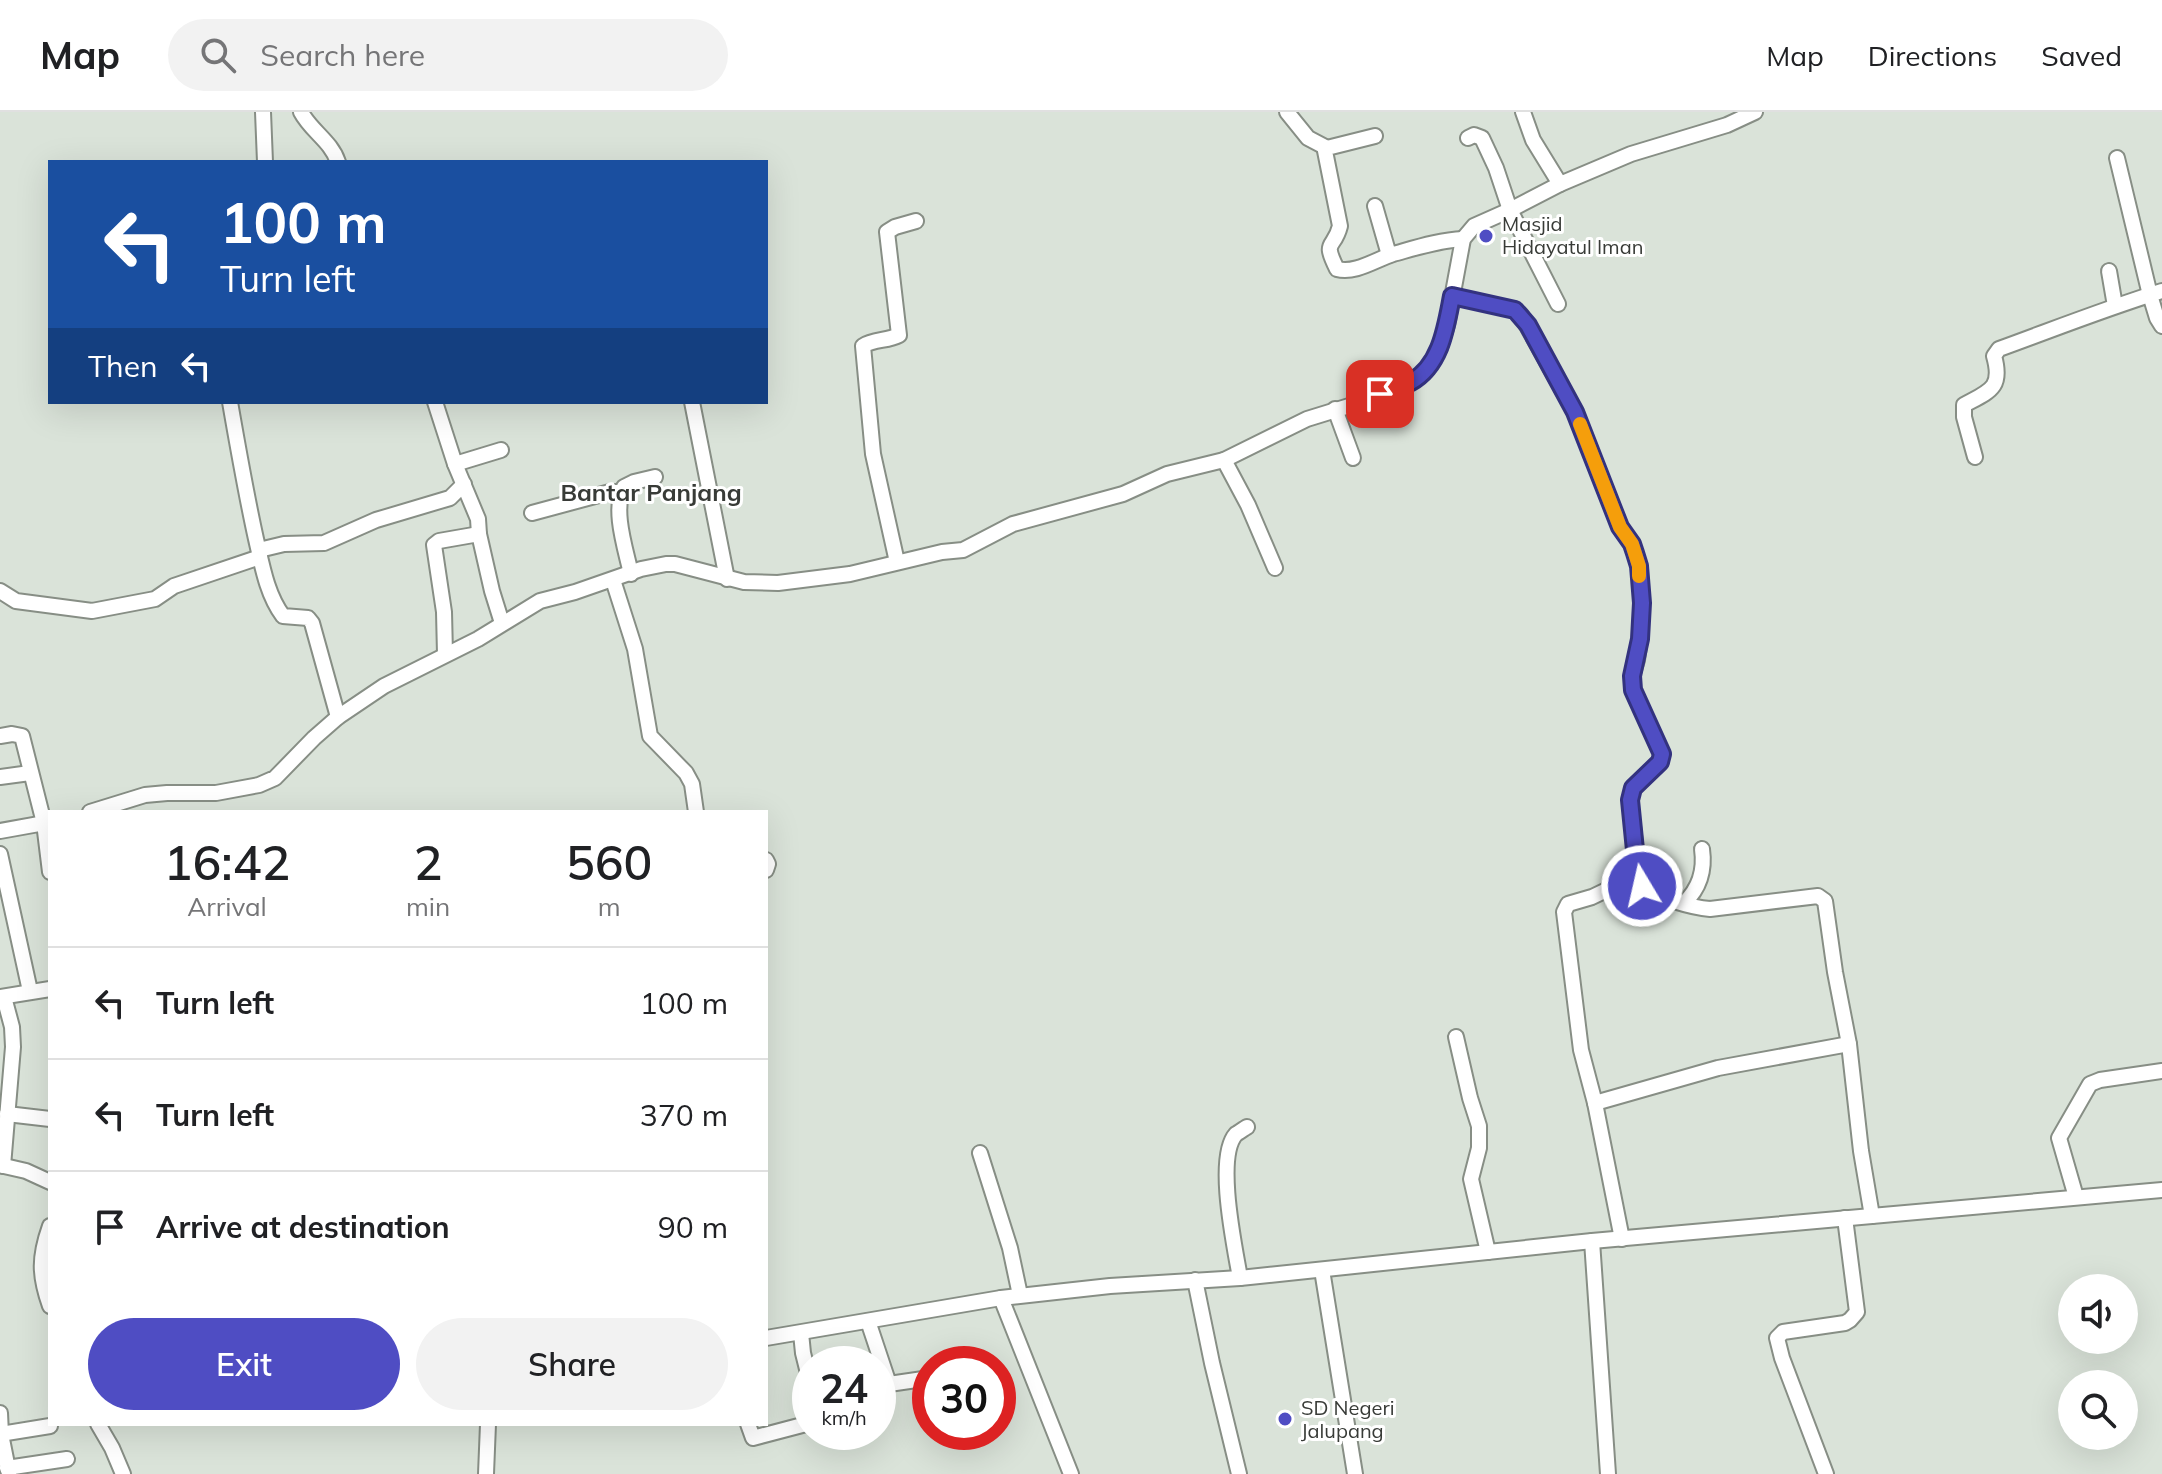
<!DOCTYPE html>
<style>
body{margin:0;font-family:Mulish,sans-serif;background:#f2f2f2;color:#202124;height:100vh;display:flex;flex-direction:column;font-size:30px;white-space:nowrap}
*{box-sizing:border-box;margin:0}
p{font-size:26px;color:#757577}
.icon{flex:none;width:44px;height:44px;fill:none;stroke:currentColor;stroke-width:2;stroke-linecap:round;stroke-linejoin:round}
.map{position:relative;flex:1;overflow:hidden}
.sheet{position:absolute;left:48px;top:698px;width:720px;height:616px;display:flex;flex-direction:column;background:#fff;border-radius:0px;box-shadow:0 8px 32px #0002}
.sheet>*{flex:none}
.hud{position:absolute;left:48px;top:48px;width:720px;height:244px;border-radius:0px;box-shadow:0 8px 32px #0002;background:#1a4fa0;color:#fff;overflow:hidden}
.buttons{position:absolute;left:2058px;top:1162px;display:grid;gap:16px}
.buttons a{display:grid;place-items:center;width:80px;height:80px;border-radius:50%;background:#fff;box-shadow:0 8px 32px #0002;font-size:40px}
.speed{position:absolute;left:792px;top:1234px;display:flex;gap:16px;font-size:40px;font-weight:700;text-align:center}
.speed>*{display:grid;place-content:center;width:104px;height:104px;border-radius:50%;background:#fff;box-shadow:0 8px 32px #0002;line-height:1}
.speed small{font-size:20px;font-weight:400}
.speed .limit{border:12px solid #d22;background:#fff;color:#111}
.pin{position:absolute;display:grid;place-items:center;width:68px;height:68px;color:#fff;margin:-34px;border-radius:16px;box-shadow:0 4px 12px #0006}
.me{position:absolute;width:88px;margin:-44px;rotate:351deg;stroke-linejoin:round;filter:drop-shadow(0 0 6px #0008)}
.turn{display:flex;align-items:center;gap:28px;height:168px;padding:0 40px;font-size:36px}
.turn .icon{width:104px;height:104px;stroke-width:2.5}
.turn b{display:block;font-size:56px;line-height:68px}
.then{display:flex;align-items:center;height:76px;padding:0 40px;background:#0003;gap:16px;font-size:30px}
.eta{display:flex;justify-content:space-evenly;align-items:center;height:136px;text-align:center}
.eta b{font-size:48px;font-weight:600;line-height:56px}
.button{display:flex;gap:16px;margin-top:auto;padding:16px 40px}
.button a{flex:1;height:92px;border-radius:48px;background:#4f4dc3;color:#fff;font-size:32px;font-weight:600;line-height:92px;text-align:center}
.button a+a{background:#f2f2f2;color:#202124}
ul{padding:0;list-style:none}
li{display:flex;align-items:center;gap:24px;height:112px;padding:0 40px;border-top:2px solid #e0e0e0}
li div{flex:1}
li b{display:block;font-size:30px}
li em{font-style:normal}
header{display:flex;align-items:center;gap:48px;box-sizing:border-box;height:112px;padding:0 40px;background:#fff;border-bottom:2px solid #e0e0e0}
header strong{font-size:38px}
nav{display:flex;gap:44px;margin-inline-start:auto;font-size:28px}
.search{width:560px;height:72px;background:#f2f2f2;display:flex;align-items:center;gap:20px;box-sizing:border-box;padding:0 28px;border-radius:44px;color:#757577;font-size:30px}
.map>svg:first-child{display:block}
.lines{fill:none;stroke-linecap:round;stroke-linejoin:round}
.minor-casing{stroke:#878e85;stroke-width:18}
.minor{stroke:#fff;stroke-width:14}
.route-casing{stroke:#33327f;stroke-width:20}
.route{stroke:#4f4dc3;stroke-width:14}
.slow{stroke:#f59e0b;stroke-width:14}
.poi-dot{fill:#4f4dc3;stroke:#fff;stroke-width:3}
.labels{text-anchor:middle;stroke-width:6;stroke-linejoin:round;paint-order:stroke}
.poi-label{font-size:20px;fill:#383b37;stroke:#fff;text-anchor:start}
.quarter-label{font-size:24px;font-weight:bold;fill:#383b37;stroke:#fff}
</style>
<header>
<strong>Map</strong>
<div class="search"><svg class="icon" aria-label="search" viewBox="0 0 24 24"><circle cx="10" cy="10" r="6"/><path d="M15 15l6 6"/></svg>Search here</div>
<nav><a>Map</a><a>Directions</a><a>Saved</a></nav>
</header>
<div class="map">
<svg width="2162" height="1362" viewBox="0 0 2162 1362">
<rect width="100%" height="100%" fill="#dae3d9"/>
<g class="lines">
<!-- minor casing -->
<g class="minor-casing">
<g id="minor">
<path d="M 263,0 L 265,50"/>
<path d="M 301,0 C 311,19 331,29 338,50"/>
<path d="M 1287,0 L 1308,26 L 1327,36"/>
<path d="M 1523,0 L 1533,28 L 1560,72"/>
<path d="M 1375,24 L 1327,36 L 1325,39 L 1340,114 C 1334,138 1322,127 1337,157 C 1355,162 1375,148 1393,142 C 1415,136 1440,128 1463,127"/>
<path d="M 1468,26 L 1474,23 L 1482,26 L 1496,56 L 1510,98 L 1558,192"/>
<path d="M 2117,46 L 2150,183 L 2157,206 L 2162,214"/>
<path d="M 1375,94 L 1389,143"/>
<path d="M 2109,159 L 2115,194"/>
<path d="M 1452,184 L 1515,198 L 1521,203 L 1575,300 L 1620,415 L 1632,432 L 1635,441 L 1639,454 L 1642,491 L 1640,527 L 1637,548 L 1632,564 L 1633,578 L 1662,642 C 1659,659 1638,665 1632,680 C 1628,693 1633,710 1634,723 C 1636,738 1634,759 1641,772 C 1647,784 1696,796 1710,797 L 1818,784 L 1825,789 L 1835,860 L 1849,932 L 1861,1039 L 1872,1104"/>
<path d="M 230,290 C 238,336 246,382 256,427 C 262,453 267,483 283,504 L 308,506 L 312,511 L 338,605"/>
<path d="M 435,290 L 455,352 L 478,407 L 479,422 L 492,479 L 502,511"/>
<path d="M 692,290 L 727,467"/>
<path d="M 1335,297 L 1353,346"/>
<path d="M 1975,345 L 1964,305 L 1964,293 C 1990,279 2003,276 1994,244 L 1999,237 C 2054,217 2107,196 2162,179"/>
<path d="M 1224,348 L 1248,393 L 1275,456"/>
<path d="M 455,352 L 501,338"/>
<path d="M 532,401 L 610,380 L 621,380"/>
<path d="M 259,438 L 284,432 L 324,431 L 376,408 L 450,386 L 464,372"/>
<path d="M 897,450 L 873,342 L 863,234 C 873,227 888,229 899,223 L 887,120 L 895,115 L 916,109"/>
<path d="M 631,462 C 626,438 612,398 624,375 L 634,370 L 655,365"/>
<path d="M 613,468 L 635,537 L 650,624 L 686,661 L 692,672 L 696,700"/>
<path d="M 0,479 L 16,489 L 92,499 L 155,487 L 174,474 L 260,445"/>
<path d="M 445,542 L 444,500 L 434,433 L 439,429 L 479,422"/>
<path d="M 0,624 L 12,622 L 22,624 L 44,711 L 50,760"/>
<path d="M 0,665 L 30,661"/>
<path d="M 90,700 L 145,683 L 167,681 L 216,681 L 259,673 L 275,666 L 314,626 L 338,605 L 384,574 L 478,527 L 540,489 L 575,480 L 641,457 L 666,452 L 675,452 L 744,470 L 778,471 L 850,462 L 942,440 L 963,438 L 1013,412 L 1123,382 L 1167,362 L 1224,348 L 1307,307 L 1362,290 L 1405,273 L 1426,259 L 1440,235 L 1447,213 L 1463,127 L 1474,114 L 1510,98 L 1560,72 L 1631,42 L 1727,13 L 1755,0"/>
<path d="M 0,719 L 50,710"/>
<path d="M 0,742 L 30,879"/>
<path d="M 766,748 L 768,752 L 766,758"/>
<path d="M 1684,791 C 1700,776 1705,758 1702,737"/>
<path d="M 0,885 L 50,877"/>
<path d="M 1456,925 L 1470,986 L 1479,1014 L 1479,1036 L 1471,1067 L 1488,1140"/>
<path d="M 1595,991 L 1718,956 L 1849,932"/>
<path d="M 7,1002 L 50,1007"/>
<path d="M 980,1041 L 1010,1136 L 1020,1183"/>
<path d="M 0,1053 L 26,1059 L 50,1070"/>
<path d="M 3,1054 L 13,935 L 12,915 L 4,885"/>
<path d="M 2076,1085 L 2059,1026 L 2090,972 L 2100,968 L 2162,959"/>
<path d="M 50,1114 C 39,1145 39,1163 50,1194"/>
<path d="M 1622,1127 L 1595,991 L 1581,938 L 1564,800 L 1568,792 L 1592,785 L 1617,773 L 1649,780"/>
<path d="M 1592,1129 L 1608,1362"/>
<path d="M 1322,1158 L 1355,1362"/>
<path d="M 1240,1166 C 1235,1136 1215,1045 1236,1022 C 1238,1021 1245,1016 1247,1015"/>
<path d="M 1195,1168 L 1212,1251 L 1239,1362"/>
<path d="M 1001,1186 L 1071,1362"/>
<path d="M 868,1209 L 889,1272 L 878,1274"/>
<path d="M 801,1221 L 803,1241 L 810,1269"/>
<path d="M 766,1226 L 1001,1186 L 1110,1174 L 1240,1166 L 1592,1129 L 2162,1078"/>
<path d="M 889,1272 L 930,1266"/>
<path d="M 0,1301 L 1,1322 L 9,1362"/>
<path d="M 98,1312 L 112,1336 L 123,1362"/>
<path d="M 748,1312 L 753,1326 L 810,1311"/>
<path d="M 0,1322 L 50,1314"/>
<path d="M 7,1356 L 67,1347"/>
<path d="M 486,1362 L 488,1312"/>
<path d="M 1826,1362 L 1782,1246 L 1777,1226 L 1783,1220 L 1845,1211 L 1850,1208 L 1857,1200 L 1845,1106"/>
</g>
</g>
<!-- minor -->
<use href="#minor" class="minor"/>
</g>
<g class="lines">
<!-- route casing -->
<g class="route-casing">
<path id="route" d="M 1380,282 C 1390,279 1402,275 1411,270 C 1441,253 1446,215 1452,184 L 1515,198 L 1528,213 L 1575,300 L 1620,415 L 1632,432 L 1635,441 L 1639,454 L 1642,491 L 1640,527 L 1632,564 L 1633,578 L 1662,642 L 1660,650 L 1633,676 L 1630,688 L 1637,758 L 1642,774"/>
</g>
<!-- route -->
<use href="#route" class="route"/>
<!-- slow -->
<path class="slow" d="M 1580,312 L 1620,415 L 1632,432 L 1639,454 L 1639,464"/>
</g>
<!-- markers -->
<g class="poi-dot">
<circle cx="1486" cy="124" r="8"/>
<circle cx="1285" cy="1307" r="8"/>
</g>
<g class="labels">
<!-- poi labels -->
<g class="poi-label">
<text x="1502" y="119">Masjid<tspan x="1502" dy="23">Hidayatul Iman</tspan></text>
<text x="1301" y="1303">SD Negeri<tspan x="1301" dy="23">Jalupang</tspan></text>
</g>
<!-- quarter labels -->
<g class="quarter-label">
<text x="651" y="389">Bantar Panjang</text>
</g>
</g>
</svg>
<div class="buttons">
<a><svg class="icon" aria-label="sound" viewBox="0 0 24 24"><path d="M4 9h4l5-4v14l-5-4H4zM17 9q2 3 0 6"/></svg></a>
<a><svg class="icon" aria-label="search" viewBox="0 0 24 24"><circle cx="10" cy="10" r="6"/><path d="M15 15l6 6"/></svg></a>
</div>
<div class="speed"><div>24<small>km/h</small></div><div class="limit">30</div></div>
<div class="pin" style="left:1380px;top:282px;background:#d93025"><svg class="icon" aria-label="arrive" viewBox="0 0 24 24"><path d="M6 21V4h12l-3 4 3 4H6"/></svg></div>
<svg class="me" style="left:1642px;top:774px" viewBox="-20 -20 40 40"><circle r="17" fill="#4f4dc3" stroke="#fff" stroke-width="3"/><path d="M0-11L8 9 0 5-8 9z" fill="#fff"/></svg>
<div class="hud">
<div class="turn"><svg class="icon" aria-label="left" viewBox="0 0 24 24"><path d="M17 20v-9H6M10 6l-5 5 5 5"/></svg><div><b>100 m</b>Turn left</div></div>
<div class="then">Then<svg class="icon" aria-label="left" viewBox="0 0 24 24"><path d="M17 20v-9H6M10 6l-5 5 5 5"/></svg></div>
</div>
<section class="sheet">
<div class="eta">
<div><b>16:42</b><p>Arrival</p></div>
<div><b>2</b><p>min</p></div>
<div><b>560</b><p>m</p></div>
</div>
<ul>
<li><svg class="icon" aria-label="left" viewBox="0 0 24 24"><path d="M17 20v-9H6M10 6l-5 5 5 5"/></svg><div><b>Turn left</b></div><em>100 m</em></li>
<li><svg class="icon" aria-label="left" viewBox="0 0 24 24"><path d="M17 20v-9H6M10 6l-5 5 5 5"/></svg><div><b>Turn left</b></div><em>370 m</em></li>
<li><svg class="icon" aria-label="arrive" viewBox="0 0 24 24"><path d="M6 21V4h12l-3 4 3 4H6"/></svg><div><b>Arrive at destination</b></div><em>90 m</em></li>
</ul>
<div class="button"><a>Exit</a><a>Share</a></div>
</section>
</div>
